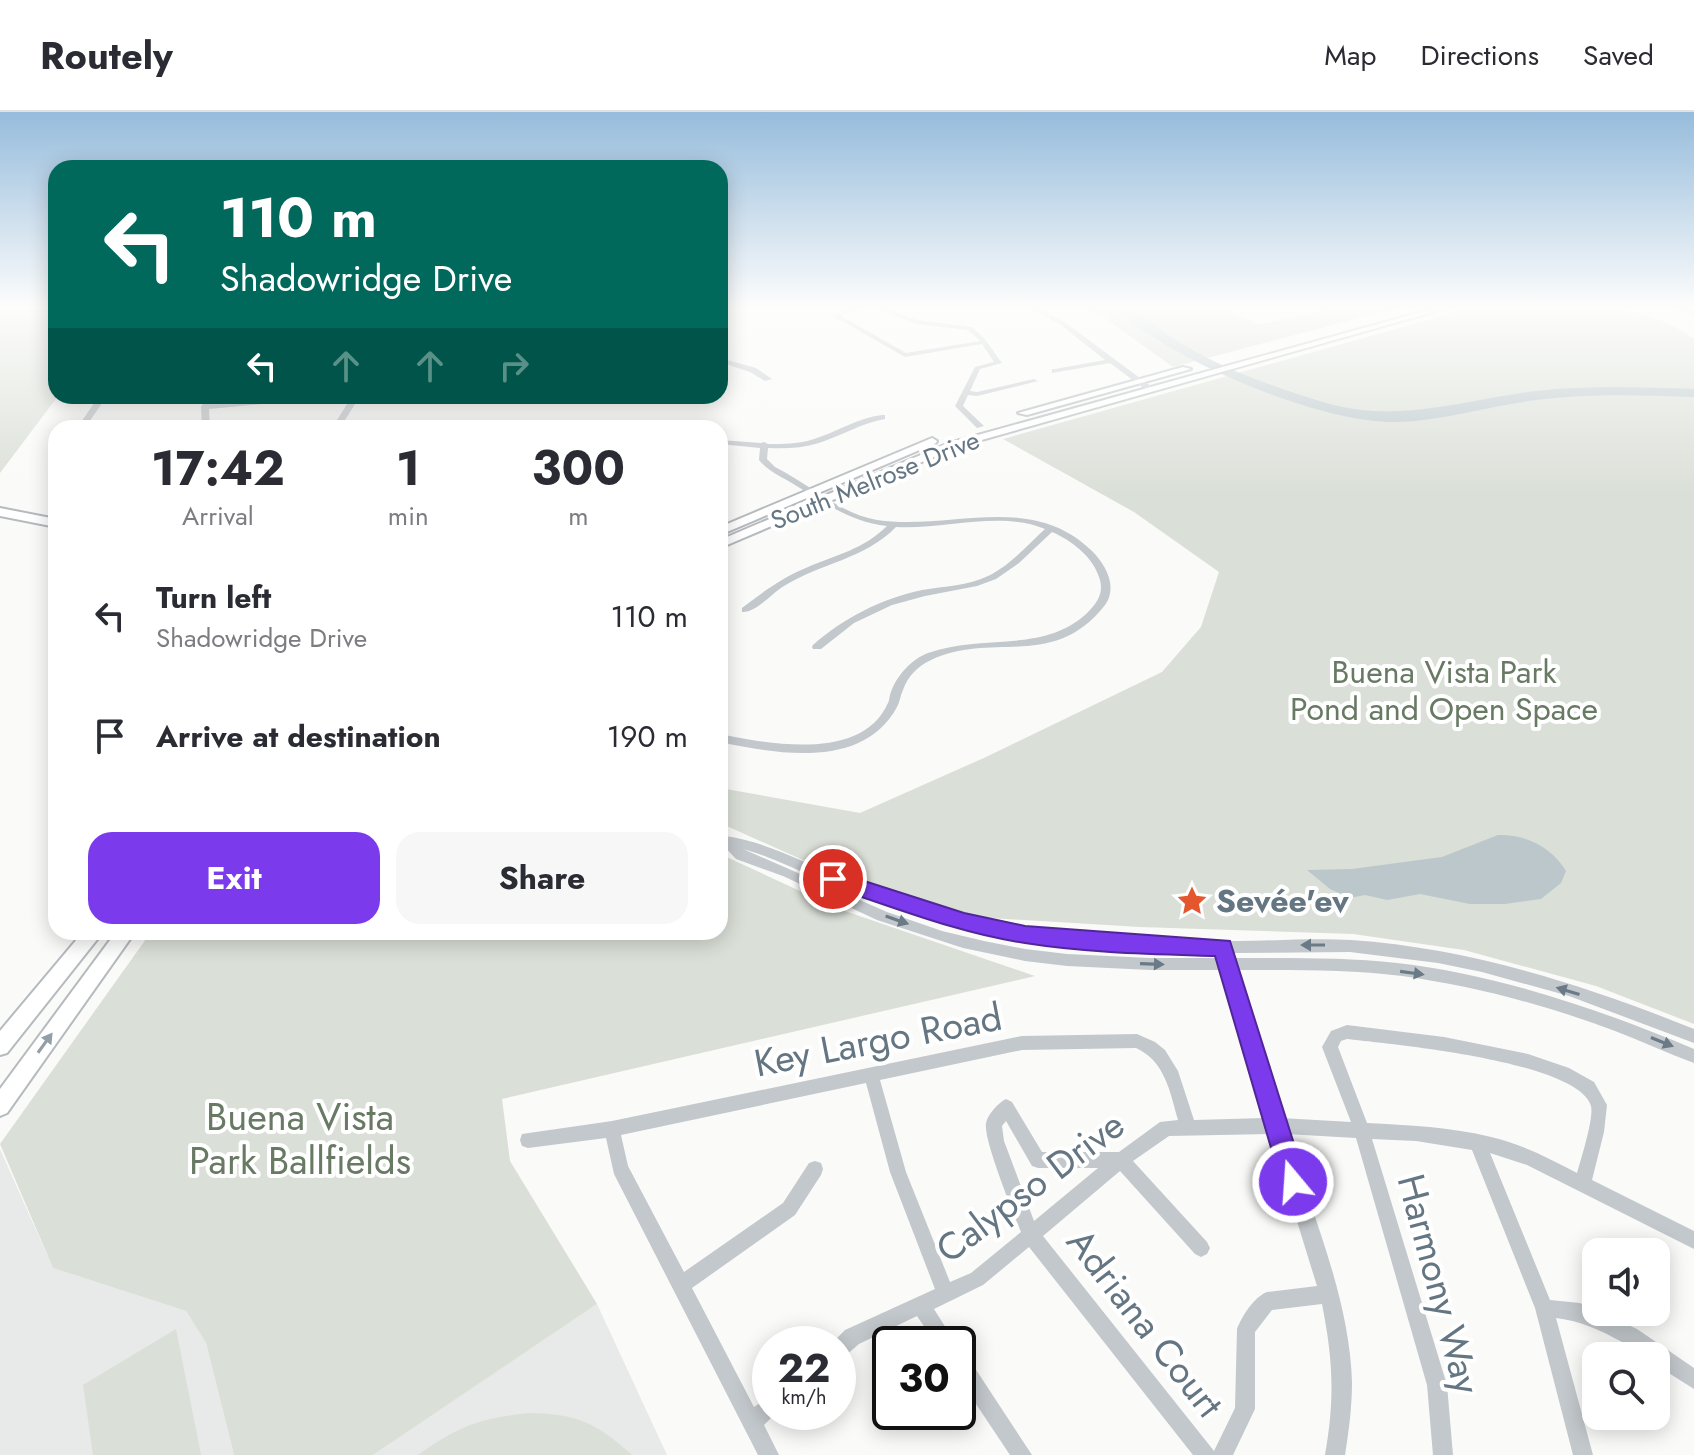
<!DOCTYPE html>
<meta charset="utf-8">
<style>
body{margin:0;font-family:Jost,sans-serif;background:#f7f7f7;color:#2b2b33;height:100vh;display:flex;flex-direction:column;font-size:30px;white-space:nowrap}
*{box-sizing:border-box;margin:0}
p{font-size:26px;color:#7c7c81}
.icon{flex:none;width:44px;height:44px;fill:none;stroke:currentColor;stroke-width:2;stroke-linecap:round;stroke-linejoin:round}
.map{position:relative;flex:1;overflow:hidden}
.sheet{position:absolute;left:48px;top:308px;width:680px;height:520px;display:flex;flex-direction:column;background:#fff;border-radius:24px;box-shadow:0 4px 20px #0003}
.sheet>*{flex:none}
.guide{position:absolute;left:48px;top:48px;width:680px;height:244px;border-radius:24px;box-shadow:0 4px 20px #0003;background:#00695c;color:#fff;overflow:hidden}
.buttons{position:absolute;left:1582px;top:1126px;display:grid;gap:16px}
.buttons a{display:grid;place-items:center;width:88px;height:88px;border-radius:16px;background:#fff;box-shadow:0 4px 20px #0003;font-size:40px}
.speed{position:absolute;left:752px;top:1214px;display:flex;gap:16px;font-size:40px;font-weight:700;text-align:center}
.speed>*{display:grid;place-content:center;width:104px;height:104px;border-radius:50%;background:#fff;box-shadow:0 4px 20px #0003;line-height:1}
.speed small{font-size:20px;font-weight:400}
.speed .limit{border:4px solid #111;border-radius:12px;background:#fff;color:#111}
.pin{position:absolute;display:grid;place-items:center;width:68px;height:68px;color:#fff;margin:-34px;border:4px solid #fff;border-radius:50%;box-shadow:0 2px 8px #0007}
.me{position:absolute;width:88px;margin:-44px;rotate:342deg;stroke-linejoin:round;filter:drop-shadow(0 0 6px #0008)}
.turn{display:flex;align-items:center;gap:28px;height:168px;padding:0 40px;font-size:36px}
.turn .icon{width:104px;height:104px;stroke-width:2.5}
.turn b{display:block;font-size:56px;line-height:68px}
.lanes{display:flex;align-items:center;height:76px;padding:0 40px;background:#0003;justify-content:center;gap:40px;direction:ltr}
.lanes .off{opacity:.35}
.eta{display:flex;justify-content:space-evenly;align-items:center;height:136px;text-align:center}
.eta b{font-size:48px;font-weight:700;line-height:56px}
.primary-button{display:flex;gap:16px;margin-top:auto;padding:16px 40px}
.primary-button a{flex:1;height:92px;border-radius:24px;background:#7c3aed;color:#fff;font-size:32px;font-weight:700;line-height:92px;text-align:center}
.primary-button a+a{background:#f7f7f7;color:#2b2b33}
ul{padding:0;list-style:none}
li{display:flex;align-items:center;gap:24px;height:120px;padding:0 40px}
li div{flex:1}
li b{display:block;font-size:30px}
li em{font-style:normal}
header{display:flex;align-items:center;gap:48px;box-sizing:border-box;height:112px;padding:0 40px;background:#fff;border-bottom:2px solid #e1e1e2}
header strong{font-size:38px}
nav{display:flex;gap:44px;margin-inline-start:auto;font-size:28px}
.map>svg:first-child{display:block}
.built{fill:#e8e9e9}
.green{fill:#dadfd7}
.water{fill:#bbc7cb}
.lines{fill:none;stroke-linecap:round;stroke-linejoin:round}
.river{fill:#bbc7cb;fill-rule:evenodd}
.major-casing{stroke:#b5babe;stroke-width:4}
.minor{fill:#c3c8cc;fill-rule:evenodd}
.major{fill:#fff;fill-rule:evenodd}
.oneway{fill:#6a7a87}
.oneway2{fill:#939fa8}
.route{fill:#7c3aed;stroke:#51269a;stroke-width:2}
.labels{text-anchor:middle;stroke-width:8;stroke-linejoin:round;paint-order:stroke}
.far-street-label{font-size:26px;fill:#657683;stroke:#fff}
.park-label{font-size:32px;fill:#687a64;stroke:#fff}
.poi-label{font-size:32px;font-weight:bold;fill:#657683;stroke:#fff;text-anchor:start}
.near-street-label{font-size:38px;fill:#657683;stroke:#fff}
.near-park-label{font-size:38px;fill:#687a64;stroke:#fff}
</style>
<header>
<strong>Routely</strong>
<nav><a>Map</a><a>Directions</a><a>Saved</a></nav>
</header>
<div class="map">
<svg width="1694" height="1343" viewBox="0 0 1694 1343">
<rect width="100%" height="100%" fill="#fafaf8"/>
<!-- built -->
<g class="built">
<path d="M 0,1037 L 53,1156 L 186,1199 L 206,1231 L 234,1343 L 0,1343 Z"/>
<path d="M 597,1192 L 667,1343 L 373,1343 Z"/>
</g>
<!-- green -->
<g class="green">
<path d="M 0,195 L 56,195 L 58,284 L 0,361 Z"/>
<path d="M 1084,195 L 1217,195 L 1260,212 L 1348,195 L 1401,195 L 1173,255 L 1101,203 Z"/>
<path d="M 1474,195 C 1540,195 1640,184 1694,227 L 1694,912 L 1596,874 L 1464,838 L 1353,822 L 1140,815 L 924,802 L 720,711 L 720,676 L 860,701 L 986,645 L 1162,560 L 1201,515 L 1219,460 L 1134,400 L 1003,327 Z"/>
<path d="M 720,742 L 839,797 L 1035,864 L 502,987 L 510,1049 L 597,1192 L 373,1343 L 234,1343 L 206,1231 L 186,1199 L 53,1156 L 0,1032 L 151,820 L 720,820 Z"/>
<path d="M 176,1217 L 201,1343 L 93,1343 L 83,1273 Z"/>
<path d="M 530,1301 C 578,1302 596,1311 632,1343 L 418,1343 C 458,1314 480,1306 530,1301 Z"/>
</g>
<!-- water -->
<path class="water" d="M 1498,723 C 1525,722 1552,735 1566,759 L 1561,771 L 1541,787 L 1505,792 L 1470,792 L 1420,782 L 1387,788 L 1365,783 L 1350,786 L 1330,777 L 1307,758 L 1352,757 L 1442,745 Z"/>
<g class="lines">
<!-- river -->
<path class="river" d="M 1112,195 C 1135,194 1152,211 1170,224 C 1215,255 1274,275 1326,291 C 1399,312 1464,288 1536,279 C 1589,273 1641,275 1694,277 L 1694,285 C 1639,283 1584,281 1529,289 C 1485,295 1441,309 1397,310 C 1317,311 1171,248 1112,195 Z"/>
<!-- major casing -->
<g class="major-casing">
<g id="major">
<path d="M 1439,195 L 1451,195 L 957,335 L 720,436 L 720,428 L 949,331 Z"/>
<path d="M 1183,255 L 1191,257 L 1027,303 L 1018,301 Z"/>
<path d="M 932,326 L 937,329 L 936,331 L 720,423 L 720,415 Z"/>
<path d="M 0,396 L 56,407 L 56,415 L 0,404 Z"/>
<path d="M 83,820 L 103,820 L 7,941 L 0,943 L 0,919 Z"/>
<path d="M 116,820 L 135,820 L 7,1001 L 0,1004 L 0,977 Z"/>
</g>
</g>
<!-- minor -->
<g class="minor">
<path d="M 855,195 L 863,195 L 841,204 L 906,241 L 980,229 L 968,218 L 916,212 L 874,195 L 882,195 L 917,208 L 972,215 L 984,226 L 1002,251 L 980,257 L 970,279 L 977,280 L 1034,267 L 1038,269 L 977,284 L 968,283 L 963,294 L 984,314 L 977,316 L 955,294 L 975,255 L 994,250 L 982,232 L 905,245 L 833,204 Z"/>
<path d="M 1029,195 L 1036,195 L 1066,211 L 1156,278 L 1149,280 L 1110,251 L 1052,261 L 1052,257 L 1055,257 L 1105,248 L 1062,214 Z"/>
<path d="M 1671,195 L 1680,195 L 1694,199 L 1694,203 Z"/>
<path d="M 720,246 L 756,256 L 772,267 L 765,269 L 750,260 L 720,250 Z"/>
<path d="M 99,284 L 107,284 L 85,316 L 77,316 Z"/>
<path d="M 207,284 L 215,284 L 210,292 L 301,284 L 319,285 L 315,287 L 209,297 L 210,316 L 202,316 L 201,295 Z"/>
<path d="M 352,284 L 360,284 L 345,308 L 373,309 L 394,316 L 342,312 L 341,315 L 335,315 L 334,313 Z"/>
<path d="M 652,284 L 664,284 L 667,286 L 663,288 Z"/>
<path d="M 882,303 L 885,303 L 885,307 C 861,311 841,324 819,331 C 802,336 785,337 768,336 L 767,347 L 775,355 C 808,371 840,402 877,408 C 951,419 1031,379 1092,439 C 1106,453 1118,475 1105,493 C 1054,559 991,519 931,548 C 919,553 907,565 903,578 C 900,584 900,590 897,595 C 863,658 777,642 720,630 L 720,622 C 768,632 862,650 888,591 C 889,590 890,581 891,580 C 897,563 912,547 928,541 C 982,521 1047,543 1090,498 C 1099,488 1104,479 1099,465 C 1093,445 1071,428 1052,420 L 1019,451 L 996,467 L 977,474 L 925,484 L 892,493 L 854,511 L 821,537 L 813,537 L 812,535 L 813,533 C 845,505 881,487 922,478 C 945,474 968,474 988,464 C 1011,453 1027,433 1045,417 C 1001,398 943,418 896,415 C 865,447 821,451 784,474 C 772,481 756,501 742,500 L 742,496 C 763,480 783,465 808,455 C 836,443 864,437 887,414 C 851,410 825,391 795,373 C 782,365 769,360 759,348 L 760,336 L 720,332 L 720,328 L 761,331 L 764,330 L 768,332 C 783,332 799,332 814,327 C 837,320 857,306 882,303 Z"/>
<path d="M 726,724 C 766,730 802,750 840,764 C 900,787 961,807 1025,817 C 1094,828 1166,830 1236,829 C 1274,829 1312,826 1351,828 C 1470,836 1584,873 1694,917 L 1694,931 L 1569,884 L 1482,860 L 1438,851 L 1350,840 L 1232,841 L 1233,846 C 1288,846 1343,845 1397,851 C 1500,863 1599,897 1694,937 L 1694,951 C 1667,941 1641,929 1615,919 C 1546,893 1474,874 1402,864 C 1347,857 1291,858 1236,858 L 1281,1006 L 1351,1010 L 1322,935 L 1331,919 L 1347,913 L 1444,925 L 1528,942 L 1569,956 L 1594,970 L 1607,993 L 1604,1020 L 1592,1068 L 1694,1119 L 1694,1137 L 1527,1053 L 1490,1041 L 1550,1188 L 1580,1191 L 1586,1194 L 1596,1198 L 1596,1200 L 1600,1200 L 1637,1217 L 1694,1256 L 1694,1277 L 1656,1253 L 1656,1244 C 1637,1244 1637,1238 1622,1230 C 1600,1218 1581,1209 1556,1206 L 1593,1343 L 1573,1343 L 1535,1196 L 1472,1038 L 1416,1029 L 1372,1027 L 1447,1273 L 1453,1343 L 1433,1343 L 1427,1273 L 1356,1026 L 1286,1022 C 1312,1099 1350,1189 1352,1270 C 1352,1295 1349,1318 1345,1343 L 1325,1343 C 1335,1286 1333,1248 1322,1192 L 1272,1198 L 1255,1220 L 1255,1297 L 1233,1343 L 1193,1343 L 1029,1135 L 983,1173 L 934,1197 L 956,1232 L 936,1232 L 917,1204 L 859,1232 L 845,1244 L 838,1246 L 838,1232 L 831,1232 L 845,1218 L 935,1177 L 890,1060 L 866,971 L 621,1023 L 628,1054 L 684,1160 L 783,1091 L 809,1051 L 815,1049 L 821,1051 L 823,1057 L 821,1063 L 795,1103 L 692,1176 L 754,1295 L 770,1284 L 770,1300 L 777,1300 L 764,1313 L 779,1343 L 758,1343 L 614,1062 L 606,1026 L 528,1036 L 522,1034 L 520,1028 L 522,1022 L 612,1009 L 1022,924 L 1137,922 L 1155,930 L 1165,938 L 1178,959 L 1194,1008 L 1265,1006 L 1222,858 L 1150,858 L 1067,854 L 1025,849 L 963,836 L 877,808 L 783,764 L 736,747 L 720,730 L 722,726 ZM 743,737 C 769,744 792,756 817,766 C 845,778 874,788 903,798 C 1009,832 1107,840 1218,841 L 1219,846 L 1150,846 L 1067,842 L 1025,837 L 984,829 L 942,819 L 887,800 ZM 1347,927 C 1391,932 1578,949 1591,994 C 1594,1006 1581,1047 1577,1061 C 1550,1047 1522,1032 1491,1025 C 1451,1015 1408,1013 1367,1011 L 1338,935 L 1341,929 ZM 1136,936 C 1165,949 1170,980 1178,1008 L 1160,1010 L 1119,1040 L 1042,1040 L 1012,990 L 1006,987 C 998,991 988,1002 986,1011 C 983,1027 1013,1100 1021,1120 L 971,1161 L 950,1170 L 906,1060 L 880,968 L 1022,938 ZM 1006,1009 L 1032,1054 L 1038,1056 L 1098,1056 L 1034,1109 L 1004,1029 L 1002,1014 ZM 1270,1022 L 1317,1174 L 1267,1180 C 1254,1185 1242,1204 1237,1217 L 1235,1296 L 1214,1339 L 1043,1124 L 1120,1059 L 1195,1142 L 1201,1145 L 1207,1142 L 1210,1136 L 1207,1130 L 1133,1049 L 1169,1024 Z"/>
<path d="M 958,1239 L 965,1241 L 1032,1343 L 1010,1343 L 958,1265 Z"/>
</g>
<!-- major -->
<use href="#major" class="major"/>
</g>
<!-- one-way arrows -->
<defs><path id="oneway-solid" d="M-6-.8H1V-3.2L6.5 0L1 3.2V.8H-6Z" transform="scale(2)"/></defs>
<g class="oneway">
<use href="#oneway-solid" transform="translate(897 808) rotate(19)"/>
<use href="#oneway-solid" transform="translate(1313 833) rotate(-180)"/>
<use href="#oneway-solid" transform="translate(1152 852) rotate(2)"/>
<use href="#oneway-solid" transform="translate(1412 861) rotate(8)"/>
<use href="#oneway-solid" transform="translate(1568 879) rotate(-163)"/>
<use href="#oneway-solid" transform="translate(1662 930) rotate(22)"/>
</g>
<use class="oneway2" href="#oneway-solid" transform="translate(45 931) rotate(-54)"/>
<!-- sky -->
<linearGradient id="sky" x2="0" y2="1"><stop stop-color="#96bcdc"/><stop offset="0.51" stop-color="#fdfdfc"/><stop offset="1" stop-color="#fdfdfc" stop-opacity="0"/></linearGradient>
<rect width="1694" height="383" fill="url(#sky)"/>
<!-- route -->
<path class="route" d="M 833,759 L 964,801 L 1025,814 L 1230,829 L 1306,1070 L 1302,1079 L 1293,1083 L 1284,1079 L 1281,1070 L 1215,844 C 1152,842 1088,841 1025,831 C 957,821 891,794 826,773 L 823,767 L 826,762 Z"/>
<!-- icons -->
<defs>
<g id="sight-bare" transform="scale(2.4)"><path d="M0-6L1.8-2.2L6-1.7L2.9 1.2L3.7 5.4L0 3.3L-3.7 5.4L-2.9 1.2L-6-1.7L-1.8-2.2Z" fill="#e4572e" stroke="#fff" stroke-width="2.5" paint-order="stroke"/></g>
</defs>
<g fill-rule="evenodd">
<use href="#sight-bare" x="1192" y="789"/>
</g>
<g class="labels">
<!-- far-street labels -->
<g class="far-street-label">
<text transform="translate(875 368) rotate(-22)" y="9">South Melrose Drive</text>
</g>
<!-- park labels -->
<g class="park-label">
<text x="1444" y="571">Buena Vista Park<tspan x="1444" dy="37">Pond and Open Space</tspan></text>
</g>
<!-- poi labels -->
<g class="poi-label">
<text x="1216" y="800">Sevée'ev</text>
</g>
<!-- near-street labels -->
<g class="near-street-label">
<text transform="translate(878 928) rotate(-11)" y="13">Key Largo Road</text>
<text transform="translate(1030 1075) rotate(-37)" y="13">Calypso Drive</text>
<text transform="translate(1439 1172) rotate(75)" y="13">Harmony Way</text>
<text transform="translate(1145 1211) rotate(52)" y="13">Adriana Court</text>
</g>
<!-- near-park labels -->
<g class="near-park-label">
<text x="300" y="1018">Buena Vista<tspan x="300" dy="44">Park Ballfields</tspan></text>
</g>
</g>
</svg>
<div class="buttons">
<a><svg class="icon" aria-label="sound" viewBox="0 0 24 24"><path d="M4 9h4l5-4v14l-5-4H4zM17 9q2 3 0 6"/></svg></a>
<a><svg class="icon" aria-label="search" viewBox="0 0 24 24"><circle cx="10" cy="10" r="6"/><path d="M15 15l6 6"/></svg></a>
</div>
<div class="speed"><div>22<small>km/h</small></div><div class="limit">30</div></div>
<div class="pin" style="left:833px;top:767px;background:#d93025"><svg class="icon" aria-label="arrive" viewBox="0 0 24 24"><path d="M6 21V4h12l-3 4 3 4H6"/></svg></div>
<svg class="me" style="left:1293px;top:1070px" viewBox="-20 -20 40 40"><circle r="17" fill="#7c3aed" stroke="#fff" stroke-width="3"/><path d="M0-11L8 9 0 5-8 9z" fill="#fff"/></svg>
<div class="guide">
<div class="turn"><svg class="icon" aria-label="left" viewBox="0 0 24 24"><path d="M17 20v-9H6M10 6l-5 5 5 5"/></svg><div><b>110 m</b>Shadowridge Drive</div></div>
<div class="lanes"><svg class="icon" aria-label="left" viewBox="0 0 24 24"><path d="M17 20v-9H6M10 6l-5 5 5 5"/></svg><svg class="icon off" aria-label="ahead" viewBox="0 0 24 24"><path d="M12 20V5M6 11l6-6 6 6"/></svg><svg class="icon off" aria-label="ahead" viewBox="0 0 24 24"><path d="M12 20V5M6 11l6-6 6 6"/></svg><svg class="icon off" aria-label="right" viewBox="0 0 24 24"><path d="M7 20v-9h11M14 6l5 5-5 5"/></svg></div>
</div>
<section class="sheet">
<div class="eta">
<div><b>17:42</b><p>Arrival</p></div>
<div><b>1</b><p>min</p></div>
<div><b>300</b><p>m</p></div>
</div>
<ul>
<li><svg class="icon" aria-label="left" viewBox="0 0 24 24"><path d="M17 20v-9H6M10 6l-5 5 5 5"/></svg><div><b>Turn left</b><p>Shadowridge Drive</p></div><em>110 m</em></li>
<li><svg class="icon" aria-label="arrive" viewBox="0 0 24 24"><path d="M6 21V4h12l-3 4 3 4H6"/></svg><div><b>Arrive at destination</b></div><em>190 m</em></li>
</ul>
<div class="primary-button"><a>Exit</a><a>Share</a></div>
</section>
</div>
